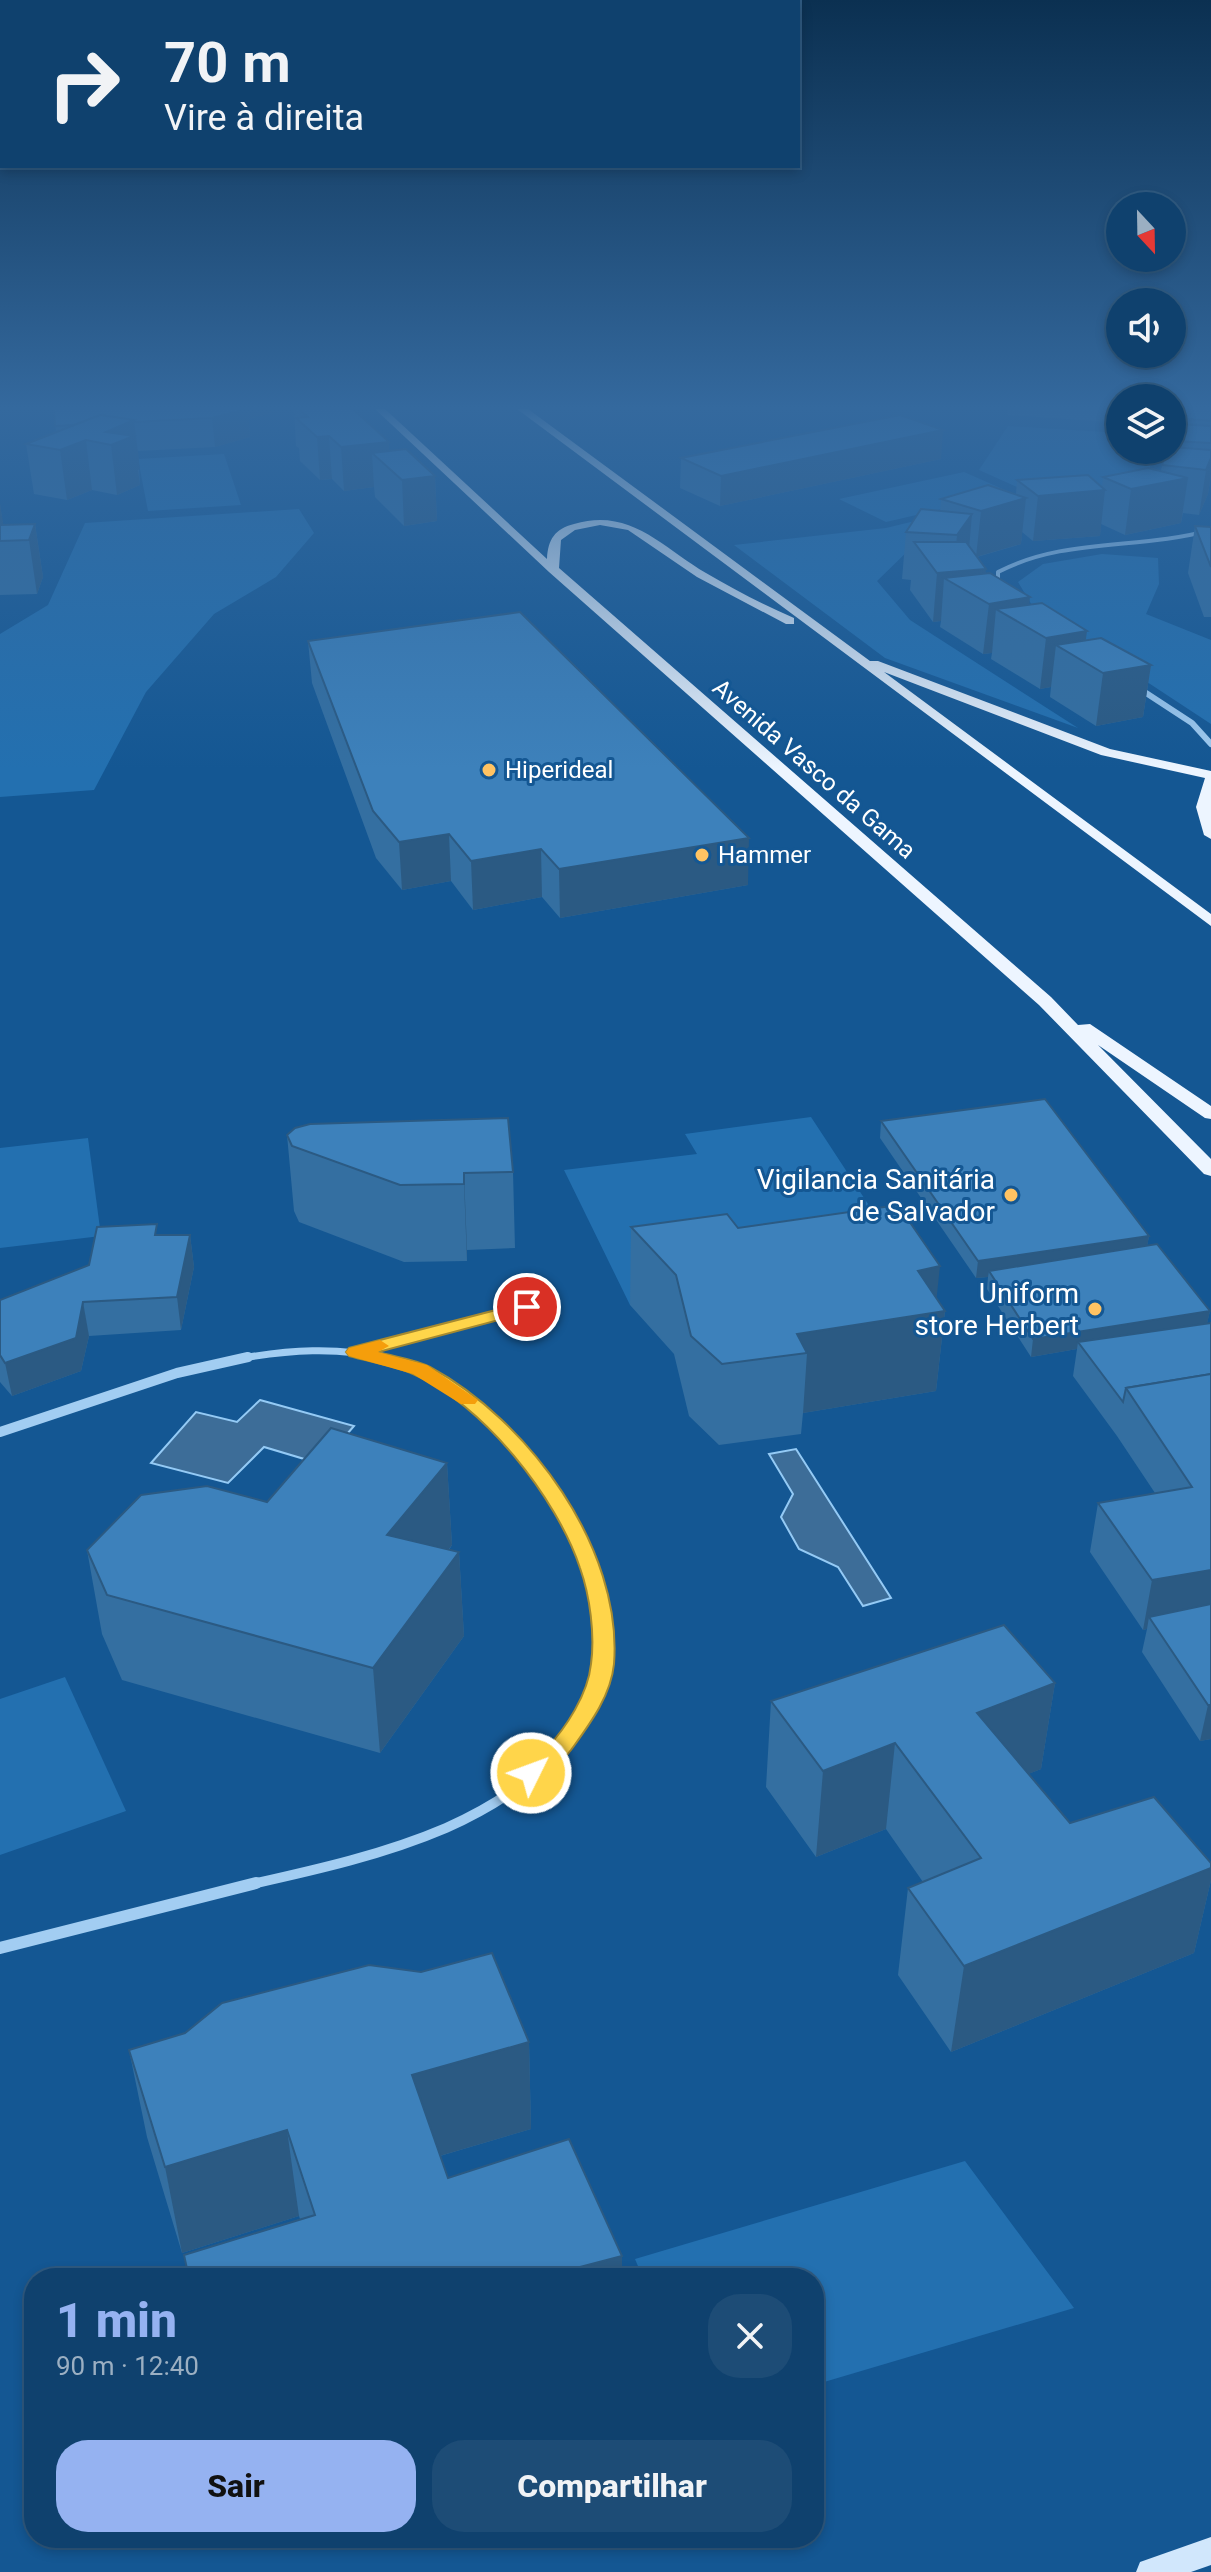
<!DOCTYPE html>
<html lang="pt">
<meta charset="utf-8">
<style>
body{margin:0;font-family:Roboto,sans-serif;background:#1d4c76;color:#f1f3f6;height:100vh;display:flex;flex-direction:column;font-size:30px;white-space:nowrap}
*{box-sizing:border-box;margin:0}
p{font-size:26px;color:#9bafc2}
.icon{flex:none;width:44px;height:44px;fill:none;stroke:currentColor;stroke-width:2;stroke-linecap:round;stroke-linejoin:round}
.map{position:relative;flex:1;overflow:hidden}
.sheet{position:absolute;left:24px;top:2268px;width:800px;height:280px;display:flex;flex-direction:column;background:#0f416e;border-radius:32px;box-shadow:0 4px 12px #0003,0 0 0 2px #2f5a81}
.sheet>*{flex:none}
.top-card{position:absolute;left:0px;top:0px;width:800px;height:168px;box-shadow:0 4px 12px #0003,0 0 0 2px #2f5a81;background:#0f416e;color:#f1f3f6;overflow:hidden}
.needle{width:52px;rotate:158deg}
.tools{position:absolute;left:1106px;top:192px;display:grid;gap:16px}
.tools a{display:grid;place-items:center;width:80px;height:80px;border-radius:50%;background:#0f416e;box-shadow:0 4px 12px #0003,0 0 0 2px #2f5a81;font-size:40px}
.pin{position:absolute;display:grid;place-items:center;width:68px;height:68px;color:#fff;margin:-34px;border:4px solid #fff;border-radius:50%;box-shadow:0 2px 8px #0007}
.me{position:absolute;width:88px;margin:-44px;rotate:48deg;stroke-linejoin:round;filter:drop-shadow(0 0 6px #0008)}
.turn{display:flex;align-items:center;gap:28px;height:168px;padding:0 32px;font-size:36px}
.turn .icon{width:104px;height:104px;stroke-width:2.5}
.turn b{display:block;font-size:56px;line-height:68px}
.round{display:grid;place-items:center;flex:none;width:84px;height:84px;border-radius:32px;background:#1d4c76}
.summary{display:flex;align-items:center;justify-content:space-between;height:136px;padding:0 32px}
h1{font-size:48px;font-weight:800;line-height:60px;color:#95b2f1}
.cta{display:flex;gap:16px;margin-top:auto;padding:16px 32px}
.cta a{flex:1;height:92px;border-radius:32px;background:#95b2f1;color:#111;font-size:32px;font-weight:800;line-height:92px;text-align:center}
.cta a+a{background:#1d4c76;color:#f1f3f6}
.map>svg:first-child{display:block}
.green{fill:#2370b0}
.water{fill:#3d6d98;stroke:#94caf5;stroke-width:2}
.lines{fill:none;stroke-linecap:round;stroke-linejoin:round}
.street-far4{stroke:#a2cdf2;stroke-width:4}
.street-far3{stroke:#a2cdf2;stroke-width:6}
.street-far2{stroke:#a2cdf2;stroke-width:7}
.street-far1{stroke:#a2cdf2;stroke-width:10}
.street{stroke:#a2cdf2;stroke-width:12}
.secondary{fill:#d1e7fc;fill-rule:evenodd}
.primary{fill:#edf5ff;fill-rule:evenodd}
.wall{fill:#346fa1}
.shaded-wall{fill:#2b5a83}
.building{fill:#3d81bb;stroke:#2b5a83;stroke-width:2}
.route{fill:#ffd54a;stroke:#a68a30;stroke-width:2}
.slow{fill:#f59e0b}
.poi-dot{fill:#ffc363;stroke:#145793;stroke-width:3}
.labels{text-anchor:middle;stroke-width:6;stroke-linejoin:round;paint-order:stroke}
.far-street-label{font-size:24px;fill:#fff;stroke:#145793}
.far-poi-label{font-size:24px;fill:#fff;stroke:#145793;text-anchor:start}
.poi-label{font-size:28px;fill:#fff;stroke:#145793;text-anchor:end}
</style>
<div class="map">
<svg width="1211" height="2572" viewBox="0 0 1211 2572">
<rect width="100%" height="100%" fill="#145793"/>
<!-- green -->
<g class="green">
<path d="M 1008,426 L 1120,433 L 1120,450 L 1157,450 L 1136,502 L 915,544 L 877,581 L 910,620 L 1078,728 L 885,658 L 734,545 L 886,528 L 1030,493 L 979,470 Z"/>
<path d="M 224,454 L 241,505 L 148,511 L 138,459 Z"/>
<path d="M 964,472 L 1012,493 L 886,522 L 839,499 Z"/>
<path d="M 299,509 L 314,533 L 276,577 L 214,614 L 146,692 L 94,790 L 0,797 L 0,634 L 48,605 L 85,523 Z"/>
<path d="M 1102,554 L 1158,558 L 1159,584 L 1146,614 L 1211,640 L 1211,724 L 1033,607 L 1018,582 L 1043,564 Z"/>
<path d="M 811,1117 L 908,1265 L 630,1305 L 564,1170 L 697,1154 L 685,1134 Z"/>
<path d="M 88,1138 L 101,1236 L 0,1248 L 0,1148 Z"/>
<path d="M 65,1677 L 126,1811 L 0,1855 L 0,1699 Z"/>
<path d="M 965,2161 L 1074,2308 L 814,2385 L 814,2278 L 643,2278 L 635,2259 Z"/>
</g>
<!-- water -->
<g class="water">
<path d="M 260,1400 L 354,1426 L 321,1464 L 264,1447 L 228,1483 L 151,1463 L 196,1412 L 237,1422 Z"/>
<path d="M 796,1449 L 891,1598 L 863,1606 L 838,1567 L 799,1549 L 781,1517 L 793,1494 L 769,1454 Z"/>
</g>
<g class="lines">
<!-- street-far4 -->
<path class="street-far4" d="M 998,587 L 998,572 C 1065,537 1140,550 1211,530"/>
<!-- street-far3 -->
<path class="street-far3" d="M 1140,689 L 1192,723 L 1211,744"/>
<!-- street-far2 -->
<g class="street-far2">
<path d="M 357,1351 L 527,1307"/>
<path d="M 237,1359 C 288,1350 337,1346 388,1359"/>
</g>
<!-- street-far1 -->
<g class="street-far1">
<path d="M 0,1432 L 177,1373 L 248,1357"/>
<path d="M 248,1885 C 315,1870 383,1855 446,1828 C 600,1759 649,1644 555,1497 C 513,1432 457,1376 380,1357"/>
</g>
<!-- street -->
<path class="street" d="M 0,1948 L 256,1883"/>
<!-- secondary -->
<path class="secondary" d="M 1211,2537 L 1211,2565 L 1191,2572 L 1136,2572 L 1140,2562 Z"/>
<!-- primary -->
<g class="primary">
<path d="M 375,409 L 385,409 L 547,559 C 548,539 555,529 574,524 C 630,507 662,547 706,573 C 735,590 764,605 794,618 L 794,624 L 786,624 L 697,577 L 628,530 L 600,525 L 575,530 L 561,540 L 559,568 L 1051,997 L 1078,1025 L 1090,1024 L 1211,1106 L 1211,1119 L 1205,1118 L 1098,1045 L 1211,1159 L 1211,1176 L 1204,1174 L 1039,1005 L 549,572 Z"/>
<path d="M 517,409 L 528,409 L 870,661 L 878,661 L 1110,749 L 1211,771 L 1211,839 L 1204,835 L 1196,807 L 1205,778 L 1101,755 L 884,672 L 1211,914 L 1211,926 Z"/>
</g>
</g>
<!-- wall -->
<g class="wall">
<path d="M 54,409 L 272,409 L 272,413 L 249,419 L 250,437 L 215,447 L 138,451 L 140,485 L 117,495 L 92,490 L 67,500 L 34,494 L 26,444 L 56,432 Z"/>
<path d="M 272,409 L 353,409 L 389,451 L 435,476 L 437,521 L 404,526 L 375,497 L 374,487 L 344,491 L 332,479 L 320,480 L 300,461 L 299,448 L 296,446 L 294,410 Z"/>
<path d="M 1007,409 L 1112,409 L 1110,422 L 1007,415 Z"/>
<path d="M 1179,409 L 1211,409 L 1211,476 L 1208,494 L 1199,515 L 1183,513 L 1181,523 L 1125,535 L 1101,524 L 1100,536 L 1033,541 L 1022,532 L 1021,544 L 977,557 L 986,574 L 1029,605 L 1086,640 L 1151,665 L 1143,717 L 1096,726 L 1050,697 L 1051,687 L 1040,689 L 991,659 L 992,653 L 983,654 L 940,627 L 941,621 L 933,622 L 910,590 L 911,580 L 902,579 L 906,532 L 940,511 L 941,499 L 1016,494 L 1017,480 L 1102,487 L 1103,477 L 1161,471 L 1162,465 L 1172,450 L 1172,436 L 1176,424 Z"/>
<path d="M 681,458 L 941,459 L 720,506 L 680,488 Z"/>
<path d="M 0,504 L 3,525 L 35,524 L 43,577 L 37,594 L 0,595 Z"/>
<path d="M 1195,526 L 1211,527 L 1211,617 L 1204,617 L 1188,573 Z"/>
<path d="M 308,641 L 748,885 L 560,918 L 542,897 L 473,910 L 451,881 L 402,890 L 376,858 L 312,683 Z"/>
<path d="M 881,1121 L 1149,1236 L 1147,1246 L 1210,1311 L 1207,1323 L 1211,1739 L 1200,1741 L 1142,1652 L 1147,1629 L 1143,1630 L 1090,1552 L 1098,1503 L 1155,1493 L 1117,1436 L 1073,1376 L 1077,1349 L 1031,1357 L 987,1289 L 988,1277 L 976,1278 L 880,1138 Z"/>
<path d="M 287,1135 L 513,1172 L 515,1248 L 467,1250 L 467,1261 L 404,1262 L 299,1222 L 294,1211 Z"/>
<path d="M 631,1227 L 738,1228 L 936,1298 L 945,1311 L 936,1391 L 803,1413 L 801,1434 L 719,1445 L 689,1416 L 674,1354 L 630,1305 Z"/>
<path d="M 158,1235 L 190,1235 L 194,1267 L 181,1330 L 89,1336 L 81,1371 L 12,1396 L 0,1382 L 0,1300 L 89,1265 Z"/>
<path d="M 447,1463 L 452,1545 L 449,1550 L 459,1552 L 464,1636 L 380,1753 L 122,1680 L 102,1634 L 87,1550 L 267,1502 Z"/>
<path d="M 1055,1683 L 1041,1769 L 1028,1774 L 1070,1823 L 1211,1863 L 1211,1880 L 1194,1953 L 951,2052 L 898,1975 L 908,1888 L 923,1882 L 886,1829 L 816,1857 L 766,1787 L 771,1701 Z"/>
<path d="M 529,2042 L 531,2129 L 440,2156 L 448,2178 L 622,2278 L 188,2278 L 184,2255 L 300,2219 L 299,2216 L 182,2253 L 147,2137 L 129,2050 Z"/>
</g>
<!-- shaded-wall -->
<g class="shaded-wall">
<path d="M 248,409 L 272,409 L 272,413 L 249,419 Z"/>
<path d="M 248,409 L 250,437 L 215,447 L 212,418 Z"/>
<path d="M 134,420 L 140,469 L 138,470 L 140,485 L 117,495 L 111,445 L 106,432 Z"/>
<path d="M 943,430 L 941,459 L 720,506 L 721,476 Z"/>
<path d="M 329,436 L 332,479 L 320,480 L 317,437 Z"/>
<path d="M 86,440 L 92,490 L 67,500 L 60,450 Z"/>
<path d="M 389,442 L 390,470 L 372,453 L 374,487 L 344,491 L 341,447 Z"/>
<path d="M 1211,458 L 1211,475 L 1208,494 L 1199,515 L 1206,470 Z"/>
<path d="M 435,476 L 437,521 L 404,526 L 402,480 Z"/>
<path d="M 1188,478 L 1181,523 L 1125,535 L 1131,489 Z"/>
<path d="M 1105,490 L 1100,536 L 1033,541 L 1038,496 Z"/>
<path d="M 1026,498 L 1021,544 L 976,557 L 981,511 Z"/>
<path d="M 0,504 L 6,541 L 0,541 Z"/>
<path d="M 972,514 L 968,561 L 986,569 L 983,601 L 944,578 L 941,621 L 933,622 L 937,573 L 954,571 L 957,535 Z"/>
<path d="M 35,524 L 43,577 L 37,594 L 29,540 Z"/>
<path d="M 1030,597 L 1027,627 L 996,609 L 992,653 L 983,654 L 989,604 Z"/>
<path d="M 1087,631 L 1083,661 L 1056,645 L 1051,687 L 1040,689 L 1046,638 Z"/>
<path d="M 1151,665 L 1143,717 L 1096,726 L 1103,673 Z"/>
<path d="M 449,834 L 451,881 L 402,890 L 399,842 Z"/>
<path d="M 749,838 L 748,885 L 560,918 L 559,869 Z"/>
<path d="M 541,849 L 542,897 L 473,910 L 471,861 Z"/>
<path d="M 464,1173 L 467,1250 L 467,1261 L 464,1184 Z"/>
<path d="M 190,1235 L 194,1267 L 181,1330 L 177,1297 Z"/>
<path d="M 1149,1236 L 1146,1253 L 989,1271 L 988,1277 L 976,1278 L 978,1261 Z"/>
<path d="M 940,1266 L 935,1313 L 945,1311 L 936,1391 L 803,1413 L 807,1353 L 797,1334 L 918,1271 Z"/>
<path d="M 83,1302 L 89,1336 L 81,1371 L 12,1396 L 5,1363 Z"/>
<path d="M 1210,1311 L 1206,1328 L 1078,1342 L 1077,1349 L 1031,1357 L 1033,1339 Z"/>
<path d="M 447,1463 L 452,1545 L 394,1618 L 387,1535 Z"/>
<path d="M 459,1552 L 464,1636 L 380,1753 L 373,1668 Z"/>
<path d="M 1211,1570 L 1211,1617 L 1149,1617 L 1147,1629 L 1143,1630 L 1152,1580 Z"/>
<path d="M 1055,1683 L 1041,1769 L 966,1799 L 977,1713 Z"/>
<path d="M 1208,1705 L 1211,1705 L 1211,1739 L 1200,1741 Z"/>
<path d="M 895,1743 L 886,1829 L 816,1857 L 823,1771 Z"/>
<path d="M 1211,1868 L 1211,1880 L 1194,1953 L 951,2052 L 964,1966 Z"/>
<path d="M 529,2042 L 531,2129 L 419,2162 L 412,2075 Z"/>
<path d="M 287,2130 L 299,2216 L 182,2253 L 165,2167 Z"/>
<path d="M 622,2256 L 622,2278 L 538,2278 Z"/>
</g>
<!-- building -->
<g class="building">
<path d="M 54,409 L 246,409 L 212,418 L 134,422 L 134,420 L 100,415 L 74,425 L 55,426 Z"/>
<path d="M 299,409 L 353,409 L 389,442 L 341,447 L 329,436 L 317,437 L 296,418 L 308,417 Z"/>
<path d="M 1179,409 L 1211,409 L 1211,421 L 1177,418 Z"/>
<path d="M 100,415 L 134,420 L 106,432 L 134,436 L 111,445 L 86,440 L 60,450 L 26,444 Z"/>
<path d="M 900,415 L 943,430 L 721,476 L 681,458 Z"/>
<path d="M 1176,424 L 1211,426 L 1211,443 L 1172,441 L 1172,436 Z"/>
<path d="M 1172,447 L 1211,450 L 1211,458 L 1206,470 L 1162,465 L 1167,450 L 1172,450 Z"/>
<path d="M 406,449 L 435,476 L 402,480 L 372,453 Z"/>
<path d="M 1148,468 L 1188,478 L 1131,489 L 1103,477 Z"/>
<path d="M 1088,475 L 1105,490 L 1038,496 L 1017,480 Z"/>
<path d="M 988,485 L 1026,498 L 981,511 L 941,499 Z"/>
<path d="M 921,509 L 972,514 L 957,535 L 906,532 Z"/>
<path d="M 35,524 L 29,540 L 0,541 L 0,525 Z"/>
<path d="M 1195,526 L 1211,527 L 1211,567 Z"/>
<path d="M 914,542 L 966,542 L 986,569 L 937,573 Z"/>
<path d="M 990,573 L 1030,597 L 989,604 L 944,578 Z"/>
<path d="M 1042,603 L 1087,631 L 1046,638 L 996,609 Z"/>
<path d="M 520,612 L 749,838 L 559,869 L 541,849 L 471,861 L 449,834 L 399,842 L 373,811 L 308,641 Z"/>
<path d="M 1101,638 L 1151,665 L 1103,673 L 1056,645 Z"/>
<path d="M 1045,1099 L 1149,1236 L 978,1261 L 881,1121 Z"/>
<path d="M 508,1118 L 513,1172 L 464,1173 L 464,1184 L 400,1185 L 292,1146 L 287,1135 L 295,1128 L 310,1124 Z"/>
<path d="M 898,1205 L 940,1266 L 918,1271 L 945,1311 L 797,1334 L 807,1353 L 722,1364 L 691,1336 L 676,1275 L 631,1227 L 727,1214 L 738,1228 Z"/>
<path d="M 157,1224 L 155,1235 L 190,1235 L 177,1297 L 83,1302 L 76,1338 L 5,1363 L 0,1355 L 0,1300 L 89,1265 L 97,1227 Z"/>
<path d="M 1157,1244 L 1210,1311 L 1033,1339 L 989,1271 Z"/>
<path d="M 1211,1323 L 1211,1374 L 1126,1388 L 1123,1402 L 1078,1342 Z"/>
<path d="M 1211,1374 L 1211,1570 L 1152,1580 L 1098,1503 L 1192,1487 L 1126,1388 Z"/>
<path d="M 331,1428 L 447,1463 L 387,1535 L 459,1552 L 373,1668 L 107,1595 L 87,1550 L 141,1495 L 207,1486 L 267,1502 Z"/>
<path d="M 1211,1604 L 1211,1705 L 1208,1705 L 1149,1617 Z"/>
<path d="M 1004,1625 L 1055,1683 L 977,1713 L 1070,1823 L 1154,1797 L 1211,1863 L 1211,1868 L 964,1966 L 908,1888 L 981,1858 L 895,1743 L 823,1771 L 771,1701 Z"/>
<path d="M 492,1953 L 529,2042 L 412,2075 L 448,2178 L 569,2139 L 622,2256 L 538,2278 L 189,2278 L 184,2255 L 315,2215 L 287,2130 L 165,2167 L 129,2050 L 185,2033 L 222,2003 L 369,1965 L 421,1972 Z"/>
</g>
<!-- sky -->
<linearGradient id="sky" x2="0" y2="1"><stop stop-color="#0b3051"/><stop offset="0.53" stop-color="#34699e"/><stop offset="1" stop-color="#34699e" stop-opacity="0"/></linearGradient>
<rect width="1211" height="769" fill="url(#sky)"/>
<!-- route -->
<path class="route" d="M 527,1302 L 536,1307 L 533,1311 L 378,1352 C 395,1357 415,1359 430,1367 C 528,1420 623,1548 614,1664 C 611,1696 589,1725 571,1750 C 560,1764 542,1786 523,1780 L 519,1773 C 525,1762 537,1757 546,1749 C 566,1728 588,1694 591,1664 C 595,1635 590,1596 580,1568 C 557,1498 482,1403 413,1374 C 394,1365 370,1362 349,1356 L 346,1352 L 349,1348 Z"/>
<!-- slow -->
<path class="slow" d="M 380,1340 L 389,1346 L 378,1352 L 427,1365 L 478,1400 L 475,1404 L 461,1404 L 413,1374 L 349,1356 L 346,1352 L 349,1348 Z"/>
<!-- markers -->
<g class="poi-dot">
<circle cx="489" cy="770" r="8"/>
<circle cx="702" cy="855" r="8"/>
<circle cx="1011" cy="1195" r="8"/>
<circle cx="1095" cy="1309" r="8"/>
</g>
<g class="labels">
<!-- far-street labels -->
<g class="far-street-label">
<text transform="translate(814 769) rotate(41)" y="8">Avenida Vasco da Gama</text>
</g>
<!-- far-poi labels -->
<g class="far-poi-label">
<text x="505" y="778">Hiperideal</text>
<text x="718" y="863">Hammer</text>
</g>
<!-- poi labels -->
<g class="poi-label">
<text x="995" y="1189">Vigilancia Sanitária<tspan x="995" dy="32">de Salvador</tspan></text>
<text x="1079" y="1303">Uniform<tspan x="1079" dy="32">store Herbert</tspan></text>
</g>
</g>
</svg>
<div class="tools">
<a><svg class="needle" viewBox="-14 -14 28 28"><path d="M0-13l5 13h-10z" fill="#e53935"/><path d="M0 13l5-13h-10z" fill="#9bafc2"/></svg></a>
<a><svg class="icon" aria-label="sound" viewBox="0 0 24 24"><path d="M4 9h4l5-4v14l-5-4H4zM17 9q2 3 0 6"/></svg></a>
<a><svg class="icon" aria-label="layers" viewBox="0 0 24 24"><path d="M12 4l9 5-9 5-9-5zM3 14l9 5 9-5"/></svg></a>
</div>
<div class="pin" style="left:527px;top:1307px;background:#d93025"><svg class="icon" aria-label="arrive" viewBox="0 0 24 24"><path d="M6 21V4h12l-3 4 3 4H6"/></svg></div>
<svg class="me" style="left:531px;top:1773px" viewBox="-20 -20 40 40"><circle r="17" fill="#ffd54a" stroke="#fff" stroke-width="3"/><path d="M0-11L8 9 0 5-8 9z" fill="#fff"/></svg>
<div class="top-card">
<div class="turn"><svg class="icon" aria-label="right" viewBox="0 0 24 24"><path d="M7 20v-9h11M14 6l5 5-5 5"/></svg><div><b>70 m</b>Vire à direita</div></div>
</div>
<section class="sheet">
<div class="summary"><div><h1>1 min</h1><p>90 m · 12:40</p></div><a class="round"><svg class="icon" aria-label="close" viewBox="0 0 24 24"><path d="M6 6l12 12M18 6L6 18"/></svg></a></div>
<div class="cta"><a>Sair</a><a>Compartilhar</a></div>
</section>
</div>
